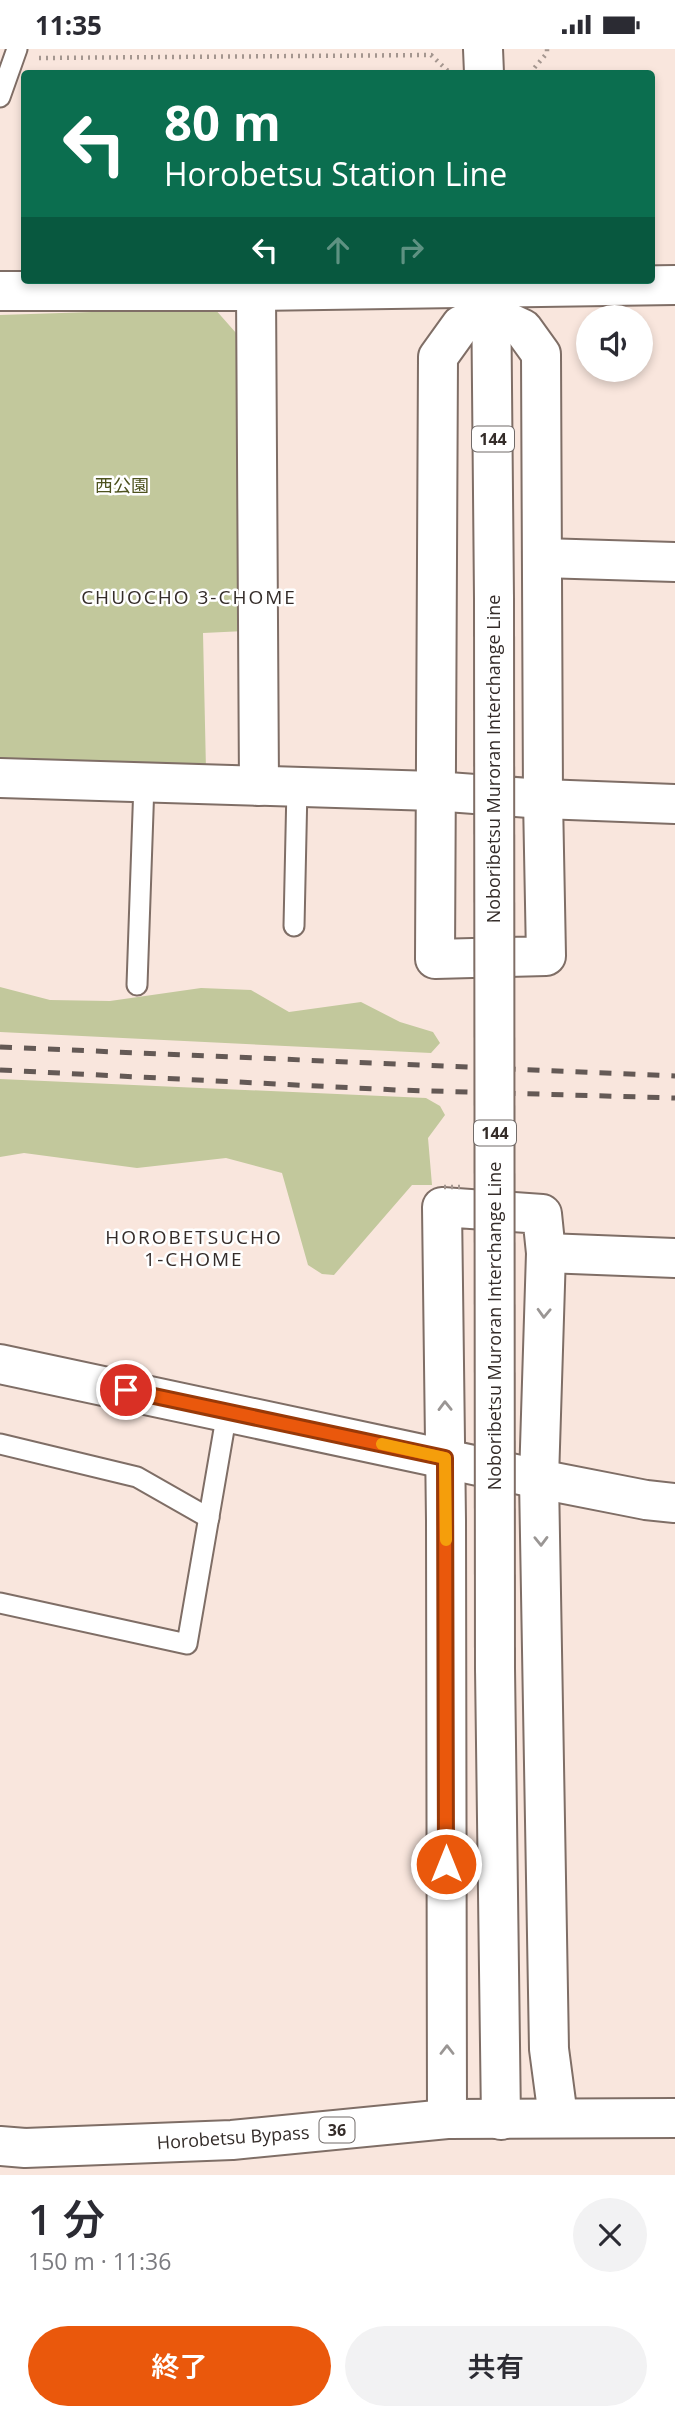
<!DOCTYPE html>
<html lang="ja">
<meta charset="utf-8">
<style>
body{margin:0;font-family:"Open Sans","Noto Sans JP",sans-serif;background:#f2f2f3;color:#2b2b33;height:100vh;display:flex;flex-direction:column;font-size:26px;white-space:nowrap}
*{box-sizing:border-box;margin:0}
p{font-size:23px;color:#7c7c81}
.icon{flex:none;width:38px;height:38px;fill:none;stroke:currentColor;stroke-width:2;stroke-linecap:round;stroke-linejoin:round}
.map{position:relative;height:2126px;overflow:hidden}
.drawer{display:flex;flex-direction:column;background:#fff;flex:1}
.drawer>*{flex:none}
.hud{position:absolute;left:21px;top:21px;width:634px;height:214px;border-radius:7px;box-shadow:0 4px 10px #0003;background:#0b6e4f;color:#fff;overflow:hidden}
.buttons{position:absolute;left:576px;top:256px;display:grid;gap:14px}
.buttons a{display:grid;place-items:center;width:77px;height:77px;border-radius:50%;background:#fff;box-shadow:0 4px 10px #0003;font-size:35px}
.pin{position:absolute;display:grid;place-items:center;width:60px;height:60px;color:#fff;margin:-30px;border:4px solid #fff;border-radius:50%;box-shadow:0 2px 7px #0007}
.me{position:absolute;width:77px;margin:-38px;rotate:0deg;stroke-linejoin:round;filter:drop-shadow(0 0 5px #0008)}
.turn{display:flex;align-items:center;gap:24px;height:147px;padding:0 28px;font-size:32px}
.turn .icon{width:91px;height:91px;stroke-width:2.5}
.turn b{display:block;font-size:49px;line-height:60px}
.lanes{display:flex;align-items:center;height:66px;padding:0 28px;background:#0003;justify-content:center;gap:35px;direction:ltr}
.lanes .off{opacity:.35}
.round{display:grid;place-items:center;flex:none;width:74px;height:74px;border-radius:37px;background:#f2f2f3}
.summary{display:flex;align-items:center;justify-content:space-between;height:119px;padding:0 28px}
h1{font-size:42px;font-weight:600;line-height:52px}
.cta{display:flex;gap:14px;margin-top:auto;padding:14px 28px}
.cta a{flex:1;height:80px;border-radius:42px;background:#ea580c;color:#fff;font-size:28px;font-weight:600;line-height:80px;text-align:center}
.cta a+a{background:#f2f2f3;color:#2b2b33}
.status{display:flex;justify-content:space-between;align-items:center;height:49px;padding:0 35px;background:#fff;direction:ltr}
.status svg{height:19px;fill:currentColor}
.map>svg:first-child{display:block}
.green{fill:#c2c89c}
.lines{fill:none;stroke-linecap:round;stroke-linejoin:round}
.service-casing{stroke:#7f6e66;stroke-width:23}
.minor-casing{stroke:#7f6e66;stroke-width:42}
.secondary-casing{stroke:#7f6e66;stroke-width:42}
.primary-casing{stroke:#7f6e66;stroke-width:42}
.trunk-casing{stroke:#7f6e66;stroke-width:42}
.path{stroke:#a4968f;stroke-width:4.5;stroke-dasharray:2 5;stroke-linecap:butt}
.service{stroke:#fff;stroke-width:19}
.minor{stroke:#fff;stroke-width:38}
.secondary{stroke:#fff;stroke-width:38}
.primary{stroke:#fff;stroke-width:38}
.trunk{stroke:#fff;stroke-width:38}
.rail{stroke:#645955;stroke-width:5;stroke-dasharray:12 12;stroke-linecap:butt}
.primary-bridge-casing{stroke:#7f6e66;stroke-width:42;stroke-linecap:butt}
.path-bridge{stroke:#a4968f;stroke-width:4.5;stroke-dasharray:2 5;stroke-linecap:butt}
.primary-bridge{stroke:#fff;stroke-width:38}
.oneway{stroke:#9a9694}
.route-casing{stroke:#983908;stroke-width:18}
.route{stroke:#ea580c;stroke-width:12}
.slow{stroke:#f59e0b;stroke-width:12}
.labels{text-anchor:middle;stroke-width:5;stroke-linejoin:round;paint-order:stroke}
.shield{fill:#fff;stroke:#716b69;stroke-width:2}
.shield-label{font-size:16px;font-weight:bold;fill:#342c29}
.park-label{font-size:18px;fill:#4d521e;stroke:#fff}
.street-label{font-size:18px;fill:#342c29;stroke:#fff}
.neighbourhood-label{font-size:19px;letter-spacing:2px;fill:#342c29;stroke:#fff}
</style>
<div class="status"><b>11:35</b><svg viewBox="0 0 49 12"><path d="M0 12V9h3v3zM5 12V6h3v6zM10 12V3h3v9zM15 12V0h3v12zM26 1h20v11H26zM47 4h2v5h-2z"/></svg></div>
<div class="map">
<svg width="675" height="2126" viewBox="0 0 675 2126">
<rect width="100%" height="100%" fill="#f9e6dd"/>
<!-- green -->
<g class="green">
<path d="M 214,259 L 244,293 L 245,582 L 203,584 L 206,721 L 0,715 L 0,266 Z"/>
<path d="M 0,938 L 50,951 L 110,952 L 201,939 L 251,941 L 289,963 L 361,953 L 400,973 L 433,983 L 440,994 L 431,1004 L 0,983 Z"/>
<path d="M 0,1030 L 426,1049 L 440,1057 L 445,1066 L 428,1089 L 432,1136 L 412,1136 L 334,1226 L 322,1225 L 308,1216 L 282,1124 L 226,1109 L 137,1119 L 24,1104 L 0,1108 Z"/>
</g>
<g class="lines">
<!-- service casing -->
<g class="service-casing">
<g id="service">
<path d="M 0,48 L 17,0"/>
<path d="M 294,877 L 297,738"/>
<path d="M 137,936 L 144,734"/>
<path d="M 0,1395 L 137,1428 L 209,1469"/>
<path d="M 0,1554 L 187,1595 L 227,1363"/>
</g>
</g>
<!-- minor casing -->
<g class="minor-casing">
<g id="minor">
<path d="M 0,242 L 256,242 L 675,236"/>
<path d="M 256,242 L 259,737"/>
<path d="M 491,265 L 523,280 L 541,305 L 543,750 L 546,907 L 435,910 L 438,308 L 461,276 Z"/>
<path d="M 542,509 L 675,513"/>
<path d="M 0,729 L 434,742 L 543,750 L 675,755"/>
<path d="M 546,1204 L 675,1209"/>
<path d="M 447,2070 L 446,1471 L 442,1158 L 542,1165 L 546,1204 L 539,1430 L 549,2000 L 558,2068"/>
</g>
</g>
<!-- secondary casing -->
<g class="secondary-casing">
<path id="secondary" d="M 0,1315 L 539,1430 L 646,1451 L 675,1454"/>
</g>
<!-- primary casing -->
<g class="primary-casing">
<g id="primary">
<path d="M 483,0 L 484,24"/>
<path d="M 491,231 L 494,550"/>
<path d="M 495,1619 L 501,2071"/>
</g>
</g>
<!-- trunk casing -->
<g class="trunk-casing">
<path id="trunk" d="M 0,2097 L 25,2099 L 232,2091 L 447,2070 L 675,2069"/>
</g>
<!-- path -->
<g class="path">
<path d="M 39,9 L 431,6 L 448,22"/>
<path d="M 530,24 L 547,4 L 547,0"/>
</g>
<!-- service -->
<use href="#service" class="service"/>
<!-- minor -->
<use href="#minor" class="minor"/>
<!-- secondary -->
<use href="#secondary" class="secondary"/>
<!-- primary -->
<use href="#primary" class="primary"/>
<!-- trunk -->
<use href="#trunk" class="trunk"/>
<!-- rail -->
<g class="rail">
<path d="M 0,998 L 675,1027"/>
<path d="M 0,1021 L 396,1041 L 675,1049"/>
</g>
<!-- primary-bridge casing -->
<g class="primary-bridge-casing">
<path id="primary-bridge" d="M 494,550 L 495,1619"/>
</g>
<!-- path-bridge -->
<path class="path-bridge" d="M 444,1138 L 460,1138"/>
<!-- primary-bridge -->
<use href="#primary-bridge" class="primary-bridge"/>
</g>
<!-- one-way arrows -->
<defs><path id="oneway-chevron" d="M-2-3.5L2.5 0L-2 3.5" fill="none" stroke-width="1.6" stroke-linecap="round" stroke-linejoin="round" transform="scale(1.75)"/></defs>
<g class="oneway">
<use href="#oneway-chevron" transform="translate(544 1264) rotate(92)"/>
<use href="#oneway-chevron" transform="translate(445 1357) rotate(-91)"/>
<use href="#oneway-chevron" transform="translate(541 1492) rotate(89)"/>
<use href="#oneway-chevron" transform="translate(447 2001) rotate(-90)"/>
</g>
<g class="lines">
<!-- route casing -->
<g class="route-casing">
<path id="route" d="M 126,1341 L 445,1409 L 446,1815"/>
</g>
<!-- route -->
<use href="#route" class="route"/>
<!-- slow -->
<path class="slow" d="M 382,1395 L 445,1409 L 446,1491"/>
</g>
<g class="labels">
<!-- shield labels -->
<g class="shield">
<rect x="472" y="377.5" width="42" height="25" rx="5"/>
<rect x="474" y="1071.5" width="42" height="25" rx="5"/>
<rect x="319.5" y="2068.5" width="35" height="25" rx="5"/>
</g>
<g class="shield-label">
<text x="493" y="396">144</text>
<text x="495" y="1090">144</text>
<text x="337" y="2087">36</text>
</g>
<!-- park labels -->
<g class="park-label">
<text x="122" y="443">西公園</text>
</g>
<!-- street labels -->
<g class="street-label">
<text transform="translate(494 710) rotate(-90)" y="6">Noboribetsu Muroran Interchange Line</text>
<text transform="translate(495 1277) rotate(-90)" y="6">Noboribetsu Muroran Interchange Line</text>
<text transform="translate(233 2089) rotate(-4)" y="6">Horobetsu Bypass</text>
</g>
<!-- neighbourhood labels -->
<g class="neighbourhood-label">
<text x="189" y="555">CHUOCHO 3-CHOME</text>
<text x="194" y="1195">HOROBETSUCHO<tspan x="194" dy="22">1-CHOME</tspan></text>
</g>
</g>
</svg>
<div class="buttons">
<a><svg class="icon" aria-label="sound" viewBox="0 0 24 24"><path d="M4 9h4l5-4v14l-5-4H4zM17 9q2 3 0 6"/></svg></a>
</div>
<div class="pin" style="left:126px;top:1341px;background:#d93025"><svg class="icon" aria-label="arrive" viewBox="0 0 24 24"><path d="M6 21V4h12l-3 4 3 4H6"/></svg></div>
<svg class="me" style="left:446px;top:1815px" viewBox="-20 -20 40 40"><circle r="17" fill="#ea580c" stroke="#fff" stroke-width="3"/><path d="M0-11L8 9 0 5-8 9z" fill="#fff"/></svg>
<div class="hud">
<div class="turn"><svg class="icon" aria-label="left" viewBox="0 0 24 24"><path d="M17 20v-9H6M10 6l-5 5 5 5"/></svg><div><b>80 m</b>Horobetsu Station Line</div></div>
<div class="lanes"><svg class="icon" aria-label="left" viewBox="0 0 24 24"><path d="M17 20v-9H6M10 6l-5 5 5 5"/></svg><svg class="icon off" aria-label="ahead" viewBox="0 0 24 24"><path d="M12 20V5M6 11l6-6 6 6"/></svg><svg class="icon off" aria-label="right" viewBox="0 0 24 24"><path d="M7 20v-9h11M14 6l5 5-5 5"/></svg></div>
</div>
</div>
<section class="drawer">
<div class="summary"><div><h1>1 分</h1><p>150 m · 11:36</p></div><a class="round"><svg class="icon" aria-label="close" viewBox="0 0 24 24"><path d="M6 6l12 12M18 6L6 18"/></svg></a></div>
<div class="cta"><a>終了</a><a>共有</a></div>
</section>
